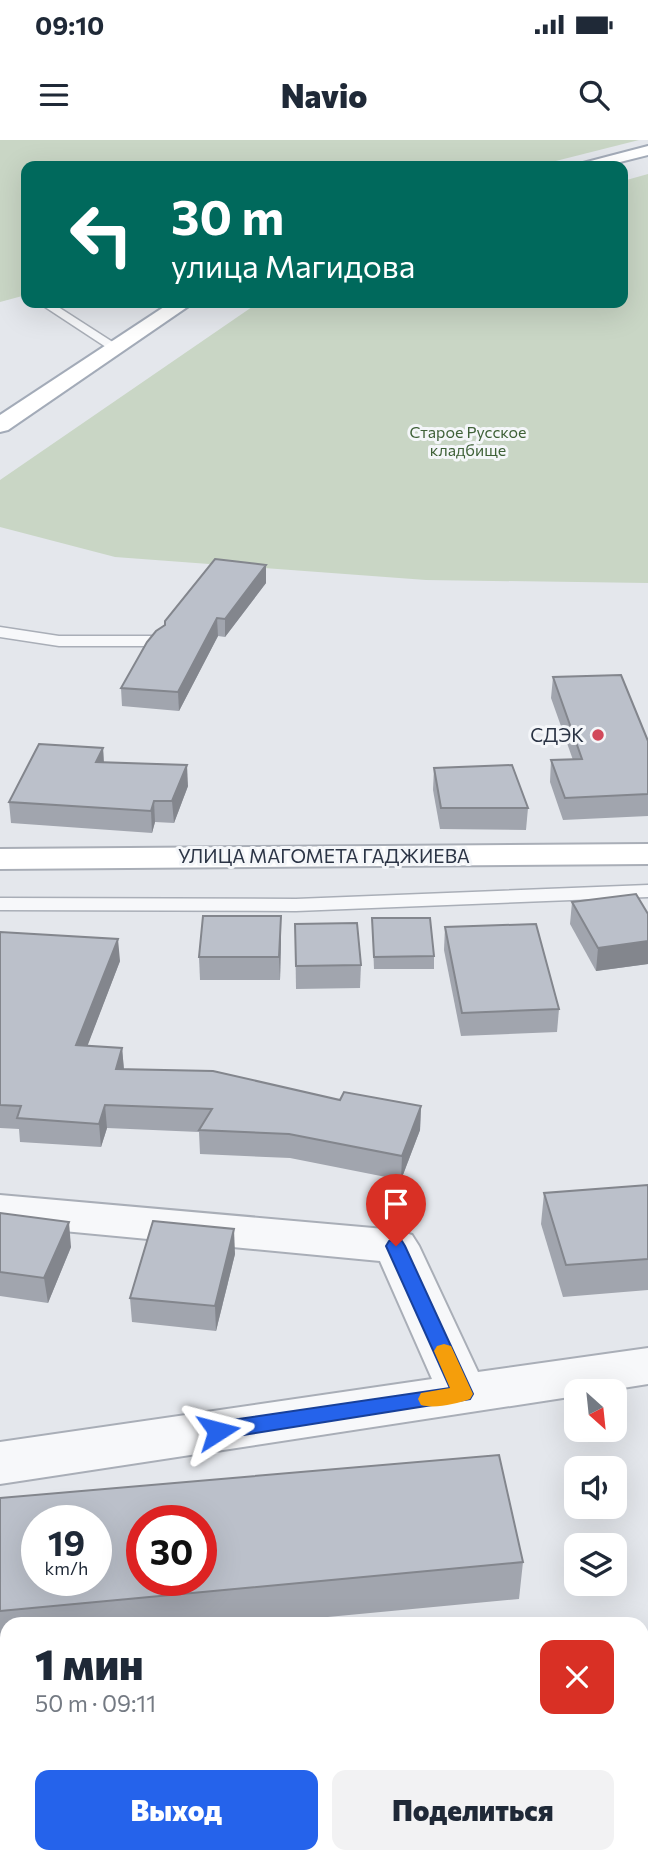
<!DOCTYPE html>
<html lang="ru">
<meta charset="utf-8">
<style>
body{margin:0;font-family:Commissioner,sans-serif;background:#f2f2f3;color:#1f2937;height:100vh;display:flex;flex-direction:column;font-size:26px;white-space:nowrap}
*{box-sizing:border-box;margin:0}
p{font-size:23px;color:#747a83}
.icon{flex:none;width:38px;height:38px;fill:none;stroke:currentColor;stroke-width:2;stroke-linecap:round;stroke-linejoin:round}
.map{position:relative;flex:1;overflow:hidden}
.side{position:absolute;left:0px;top:1477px;width:649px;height:247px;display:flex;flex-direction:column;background:#fff;border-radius:21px 21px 0 0;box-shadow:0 7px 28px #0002}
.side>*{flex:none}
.banner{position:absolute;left:21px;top:21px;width:607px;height:147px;border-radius:14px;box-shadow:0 7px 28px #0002;background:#00695c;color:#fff;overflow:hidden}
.needle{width:46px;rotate:153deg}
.tools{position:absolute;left:564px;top:1239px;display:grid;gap:14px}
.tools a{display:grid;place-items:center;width:63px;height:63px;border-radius:14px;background:#fff;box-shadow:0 7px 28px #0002;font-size:35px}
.speed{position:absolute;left:21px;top:1365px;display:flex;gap:14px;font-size:35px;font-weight:700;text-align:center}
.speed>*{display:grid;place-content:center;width:91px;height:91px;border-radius:50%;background:#fff;box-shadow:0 7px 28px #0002;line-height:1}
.speed small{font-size:18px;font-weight:400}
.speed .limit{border:10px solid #d22;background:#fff;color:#111}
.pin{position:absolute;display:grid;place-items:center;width:60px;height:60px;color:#fff;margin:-72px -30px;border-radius:50% 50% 50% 0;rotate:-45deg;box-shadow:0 0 7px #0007}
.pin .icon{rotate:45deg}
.me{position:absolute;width:77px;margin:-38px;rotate:81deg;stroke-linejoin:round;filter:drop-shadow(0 0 5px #0008)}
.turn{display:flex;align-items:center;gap:24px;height:147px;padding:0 35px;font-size:32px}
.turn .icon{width:91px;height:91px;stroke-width:2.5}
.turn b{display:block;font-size:49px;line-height:60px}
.round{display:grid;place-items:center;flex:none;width:74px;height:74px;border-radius:14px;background:#f2f2f3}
.overview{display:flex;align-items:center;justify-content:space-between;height:119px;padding:0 35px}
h1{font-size:42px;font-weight:800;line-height:52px}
.action{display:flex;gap:14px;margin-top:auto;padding:14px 35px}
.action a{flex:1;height:80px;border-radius:14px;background:#2563eb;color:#fff;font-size:28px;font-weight:800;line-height:80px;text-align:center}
.action a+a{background:#f2f2f3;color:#1f2937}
.status{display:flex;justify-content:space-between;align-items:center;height:49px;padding:0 35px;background:#fff;direction:ltr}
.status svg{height:19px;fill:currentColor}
header{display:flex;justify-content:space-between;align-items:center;height:91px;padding:0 35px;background:#fff;font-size:32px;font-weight:800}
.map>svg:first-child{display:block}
.green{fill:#c9d6c5}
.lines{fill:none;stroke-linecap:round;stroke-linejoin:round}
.lane-casing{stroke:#a9aeb7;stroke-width:3}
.street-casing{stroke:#a9aeb7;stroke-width:4}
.secondary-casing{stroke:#a9aeb7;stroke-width:4}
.primary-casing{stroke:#a3abb8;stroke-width:4}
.lane{fill:#f7f8fa;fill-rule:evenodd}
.street{fill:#f7f8fa;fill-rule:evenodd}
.secondary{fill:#fff;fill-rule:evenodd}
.primary{fill:#fff;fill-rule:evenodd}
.wall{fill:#a1a5ae}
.shaded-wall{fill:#83868d}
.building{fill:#bbc0ca;stroke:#83868d;stroke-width:2;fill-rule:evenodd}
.route{fill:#2563eb;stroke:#184099;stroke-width:2}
.slow{fill:#f59e0b}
.poi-dot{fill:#d1495b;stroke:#f4f6f9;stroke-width:2.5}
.labels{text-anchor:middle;stroke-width:6;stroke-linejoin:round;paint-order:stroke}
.far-park-label{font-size:16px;fill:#3f6138;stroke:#f4f6f9}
.poi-label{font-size:19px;fill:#2b3445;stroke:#f4f6f9;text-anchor:end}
.street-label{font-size:19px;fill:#2b3445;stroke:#f4f6f9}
</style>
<div class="status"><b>09:10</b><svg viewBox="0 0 49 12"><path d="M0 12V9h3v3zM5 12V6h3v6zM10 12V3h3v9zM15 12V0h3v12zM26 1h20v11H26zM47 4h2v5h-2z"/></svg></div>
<header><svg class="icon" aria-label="menu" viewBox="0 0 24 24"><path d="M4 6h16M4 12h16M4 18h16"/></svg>Navio<svg class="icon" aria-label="search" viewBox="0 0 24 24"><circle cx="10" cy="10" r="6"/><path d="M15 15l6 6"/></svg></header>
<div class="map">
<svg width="648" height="1723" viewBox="0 0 648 1723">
<rect width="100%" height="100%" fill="#e4e7ec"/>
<!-- green -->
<g class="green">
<path d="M 0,0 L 639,0 L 536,26 L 26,26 L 26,155 L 0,162 Z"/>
<path d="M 648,34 L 648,443 L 426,440 L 115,417 L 0,387 L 0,340 L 258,163 L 623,163 L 623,41 Z"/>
</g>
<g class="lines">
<!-- lane casing -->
<g class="lane-casing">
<g id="lane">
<path d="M 39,163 L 52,163 L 122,208 L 112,211 Z"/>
<path d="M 0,487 L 59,496 L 157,496 L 165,501 L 157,506 L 59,506 L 0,497 Z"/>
<path d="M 648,745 L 648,757 L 296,771 L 0,770 L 0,758 L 296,759 Z"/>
</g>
</g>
<!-- street casing -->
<g class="street-casing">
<g id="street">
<path d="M 0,1055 L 396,1090 L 412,1095 L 419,1106 L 478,1232 L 648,1208 L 648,1244 L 604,1251 L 576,1251 L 576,1256 L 0,1344 L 0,1302 L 432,1239 L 380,1121 L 0,1085 Z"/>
<rect x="642" y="1608" width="6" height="56"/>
<rect x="0" y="1629" width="7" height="58"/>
</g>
</g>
<!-- secondary casing -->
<g class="secondary-casing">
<path id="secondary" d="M 648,704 L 648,724 L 0,729 L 0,709 Z"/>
</g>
<!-- primary casing -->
<g class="primary-casing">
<g id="primary">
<path d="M 648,6 L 648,15 L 604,26 L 580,26 L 583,23 Z"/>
<path d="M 170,163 L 193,163 L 8,290 L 0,292 L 0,275 Z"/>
</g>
</g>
<!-- lane -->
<use href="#lane" class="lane"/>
<!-- street -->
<use href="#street" class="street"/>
<!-- secondary -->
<use href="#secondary" class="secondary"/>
<!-- primary -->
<use href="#primary" class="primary"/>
</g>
<!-- wall -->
<g class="wall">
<path d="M 266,425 L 266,443 L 225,497 L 218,496 L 179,571 L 122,566 L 121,548 Z"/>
<path d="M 553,537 L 648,601 L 648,676 L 563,680 L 550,642 L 551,620 L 573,620 L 551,558 Z"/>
<path d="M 103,608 L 104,622 L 188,646 L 174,683 L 155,682 L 152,693 L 11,683 L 9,662 Z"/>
<path d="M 434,628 L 528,668 L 526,690 L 440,689 L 433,650 Z"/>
<path d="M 572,762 L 648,774 L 648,824 L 596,831 L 570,784 Z"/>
<path d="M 372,778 L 434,816 L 434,829 L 374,829 Z"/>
<path d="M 295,784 L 361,825 L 360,848 L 296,849 Z"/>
<path d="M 445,787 L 559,869 L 557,892 L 461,896 L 444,810 Z"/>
<path d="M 0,792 L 120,821 L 87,906 L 122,908 L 124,929 L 340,960 L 421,966 L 420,990 L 401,1040 L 290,1018 L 200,1014 L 199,992 L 107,988 L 101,1007 L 20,1002 L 19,989 L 0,988 Z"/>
<path d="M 281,799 L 280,840 L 200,840 L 199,817 Z"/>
<path d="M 648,1045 L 648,1150 L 563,1157 L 541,1084 L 544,1053 Z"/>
<path d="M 0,1073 L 71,1107 L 48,1163 L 0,1156 Z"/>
<path d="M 235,1114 L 216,1191 L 132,1182 L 130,1158 Z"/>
<path d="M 0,1358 L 523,1422 L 519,1459 L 254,1484 L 7,1484 L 7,1507 L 0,1508 Z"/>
</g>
<!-- shaded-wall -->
<g class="shaded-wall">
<path d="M 266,425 L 266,443 L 225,497 L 225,479 Z"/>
<path d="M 217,478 L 218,496 L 179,571 L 178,552 Z"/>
<path d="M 103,608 L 104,629 L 96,622 Z"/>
<path d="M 187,625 L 188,646 L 174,683 L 172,661 Z"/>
<path d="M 154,661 L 155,682 L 152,693 L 151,671 Z"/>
<path d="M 281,776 L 281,799 L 280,840 L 279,817 Z"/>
<path d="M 118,799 L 120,821 L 79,928 L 76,905 Z"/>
<path d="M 648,801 L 648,824 L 596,831 L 598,808 Z"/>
<path d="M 122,908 L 124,931 L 116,929 Z"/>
<path d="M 105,965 L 107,988 L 101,1007 L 99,984 Z"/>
<path d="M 421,966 L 420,990 L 401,1040 L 402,1016 Z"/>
<path d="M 69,1082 L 71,1107 L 48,1163 L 44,1138 Z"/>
<path d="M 234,1089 L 235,1114 L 216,1191 L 215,1166 Z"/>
</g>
<!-- building -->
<g class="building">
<path d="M 215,419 L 266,425 L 225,479 L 217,478 L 178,552 L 121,548 L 147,502 L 156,491 L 165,485 L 165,481 Z"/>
<path d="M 621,535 L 648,601 L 648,654 L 565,658 L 551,620 L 582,619 L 553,537 Z"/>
<path d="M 39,604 L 103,608 L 96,622 L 187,625 L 172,661 L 154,661 L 151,671 L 9,662 Z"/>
<path d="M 512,625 L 528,668 L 441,668 L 434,628 Z"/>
<path d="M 636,754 L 648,774 L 648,801 L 598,808 L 572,762 Z"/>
<path d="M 203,776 L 281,776 L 279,817 L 199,817 Z"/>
<path d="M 372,778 L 430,778 L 434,816 L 374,817 Z"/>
<path d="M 357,783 L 361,825 L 296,826 L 295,784 Z"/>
<path d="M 536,784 L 559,869 L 462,873 L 445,787 Z"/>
<path d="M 0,792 L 118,799 L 76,905 L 122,908 L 116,929 L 213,931 L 340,960 L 344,952 L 421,966 L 402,1016 L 289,994 L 199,990 L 212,969 L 105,965 L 99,984 L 17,978 L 21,966 L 0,965 Z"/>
<path d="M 648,1045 L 648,1119 L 566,1125 L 544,1053 Z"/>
<path d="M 0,1073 L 69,1082 L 44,1138 L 0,1132 Z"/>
<path d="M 153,1081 L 234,1089 L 215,1166 L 130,1158 Z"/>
<path d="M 499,1315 L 523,1422 L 0,1471 L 0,1358 ZM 37,1381 L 96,1381 L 96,1440 L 37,1440 ZM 142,1381 L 201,1381 L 201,1440 L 142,1440 Z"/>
<path d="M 642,1673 L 648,1673 L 648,1723 L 0,1723 L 0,1694 L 7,1693 L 7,1717 L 642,1717 Z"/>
</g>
<!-- route -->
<path class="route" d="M 396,1099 L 402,1101 L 405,1106 L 473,1254 L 470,1259 L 218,1299 L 210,1296 L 207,1291 L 210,1285 L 218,1282 L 450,1248 L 386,1106 L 389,1101 Z"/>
<!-- slow -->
<path class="slow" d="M 444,1204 L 451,1206 L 473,1254 L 470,1259 C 456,1264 435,1269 421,1265 L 418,1259 L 421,1253 L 450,1248 L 434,1211 L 437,1206 Z"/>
<!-- markers -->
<circle class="poi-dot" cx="598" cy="595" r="7"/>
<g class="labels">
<!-- far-park labels -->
<g class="far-park-label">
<text x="468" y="298">Старое Русское<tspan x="468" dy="18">кладбище</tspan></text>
</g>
<!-- poi labels -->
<g class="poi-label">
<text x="584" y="602">СДЭК</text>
</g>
<!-- street labels -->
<g class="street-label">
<text x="324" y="723">УЛИЦА МАГОМЕТА ГАДЖИЕВА</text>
</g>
</g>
</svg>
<div class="tools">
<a><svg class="needle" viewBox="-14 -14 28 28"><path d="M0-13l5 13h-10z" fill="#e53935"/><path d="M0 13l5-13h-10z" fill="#747a83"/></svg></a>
<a><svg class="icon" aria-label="sound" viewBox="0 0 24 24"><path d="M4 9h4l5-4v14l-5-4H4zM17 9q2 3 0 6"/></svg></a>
<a><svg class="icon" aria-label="layers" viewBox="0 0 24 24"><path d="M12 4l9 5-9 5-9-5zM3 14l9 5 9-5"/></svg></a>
</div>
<div class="speed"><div>19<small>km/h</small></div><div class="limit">30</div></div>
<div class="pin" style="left:396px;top:1106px;background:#d93025"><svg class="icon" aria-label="arrive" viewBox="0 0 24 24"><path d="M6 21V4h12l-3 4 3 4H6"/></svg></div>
<svg class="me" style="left:218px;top:1291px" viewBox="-20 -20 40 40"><path d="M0-17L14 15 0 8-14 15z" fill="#2563eb" stroke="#fff" stroke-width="4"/></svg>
<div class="banner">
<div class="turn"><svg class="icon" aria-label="left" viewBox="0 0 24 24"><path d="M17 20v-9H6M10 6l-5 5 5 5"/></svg><div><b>30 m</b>улица Магидова</div></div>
</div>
<section class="side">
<div class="overview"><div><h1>1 мин</h1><p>50 m · 09:11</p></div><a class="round" style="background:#d93025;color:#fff"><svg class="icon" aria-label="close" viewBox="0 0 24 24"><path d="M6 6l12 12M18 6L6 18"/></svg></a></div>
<div class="action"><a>Выход</a><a>Поделиться</a></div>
</section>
</div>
